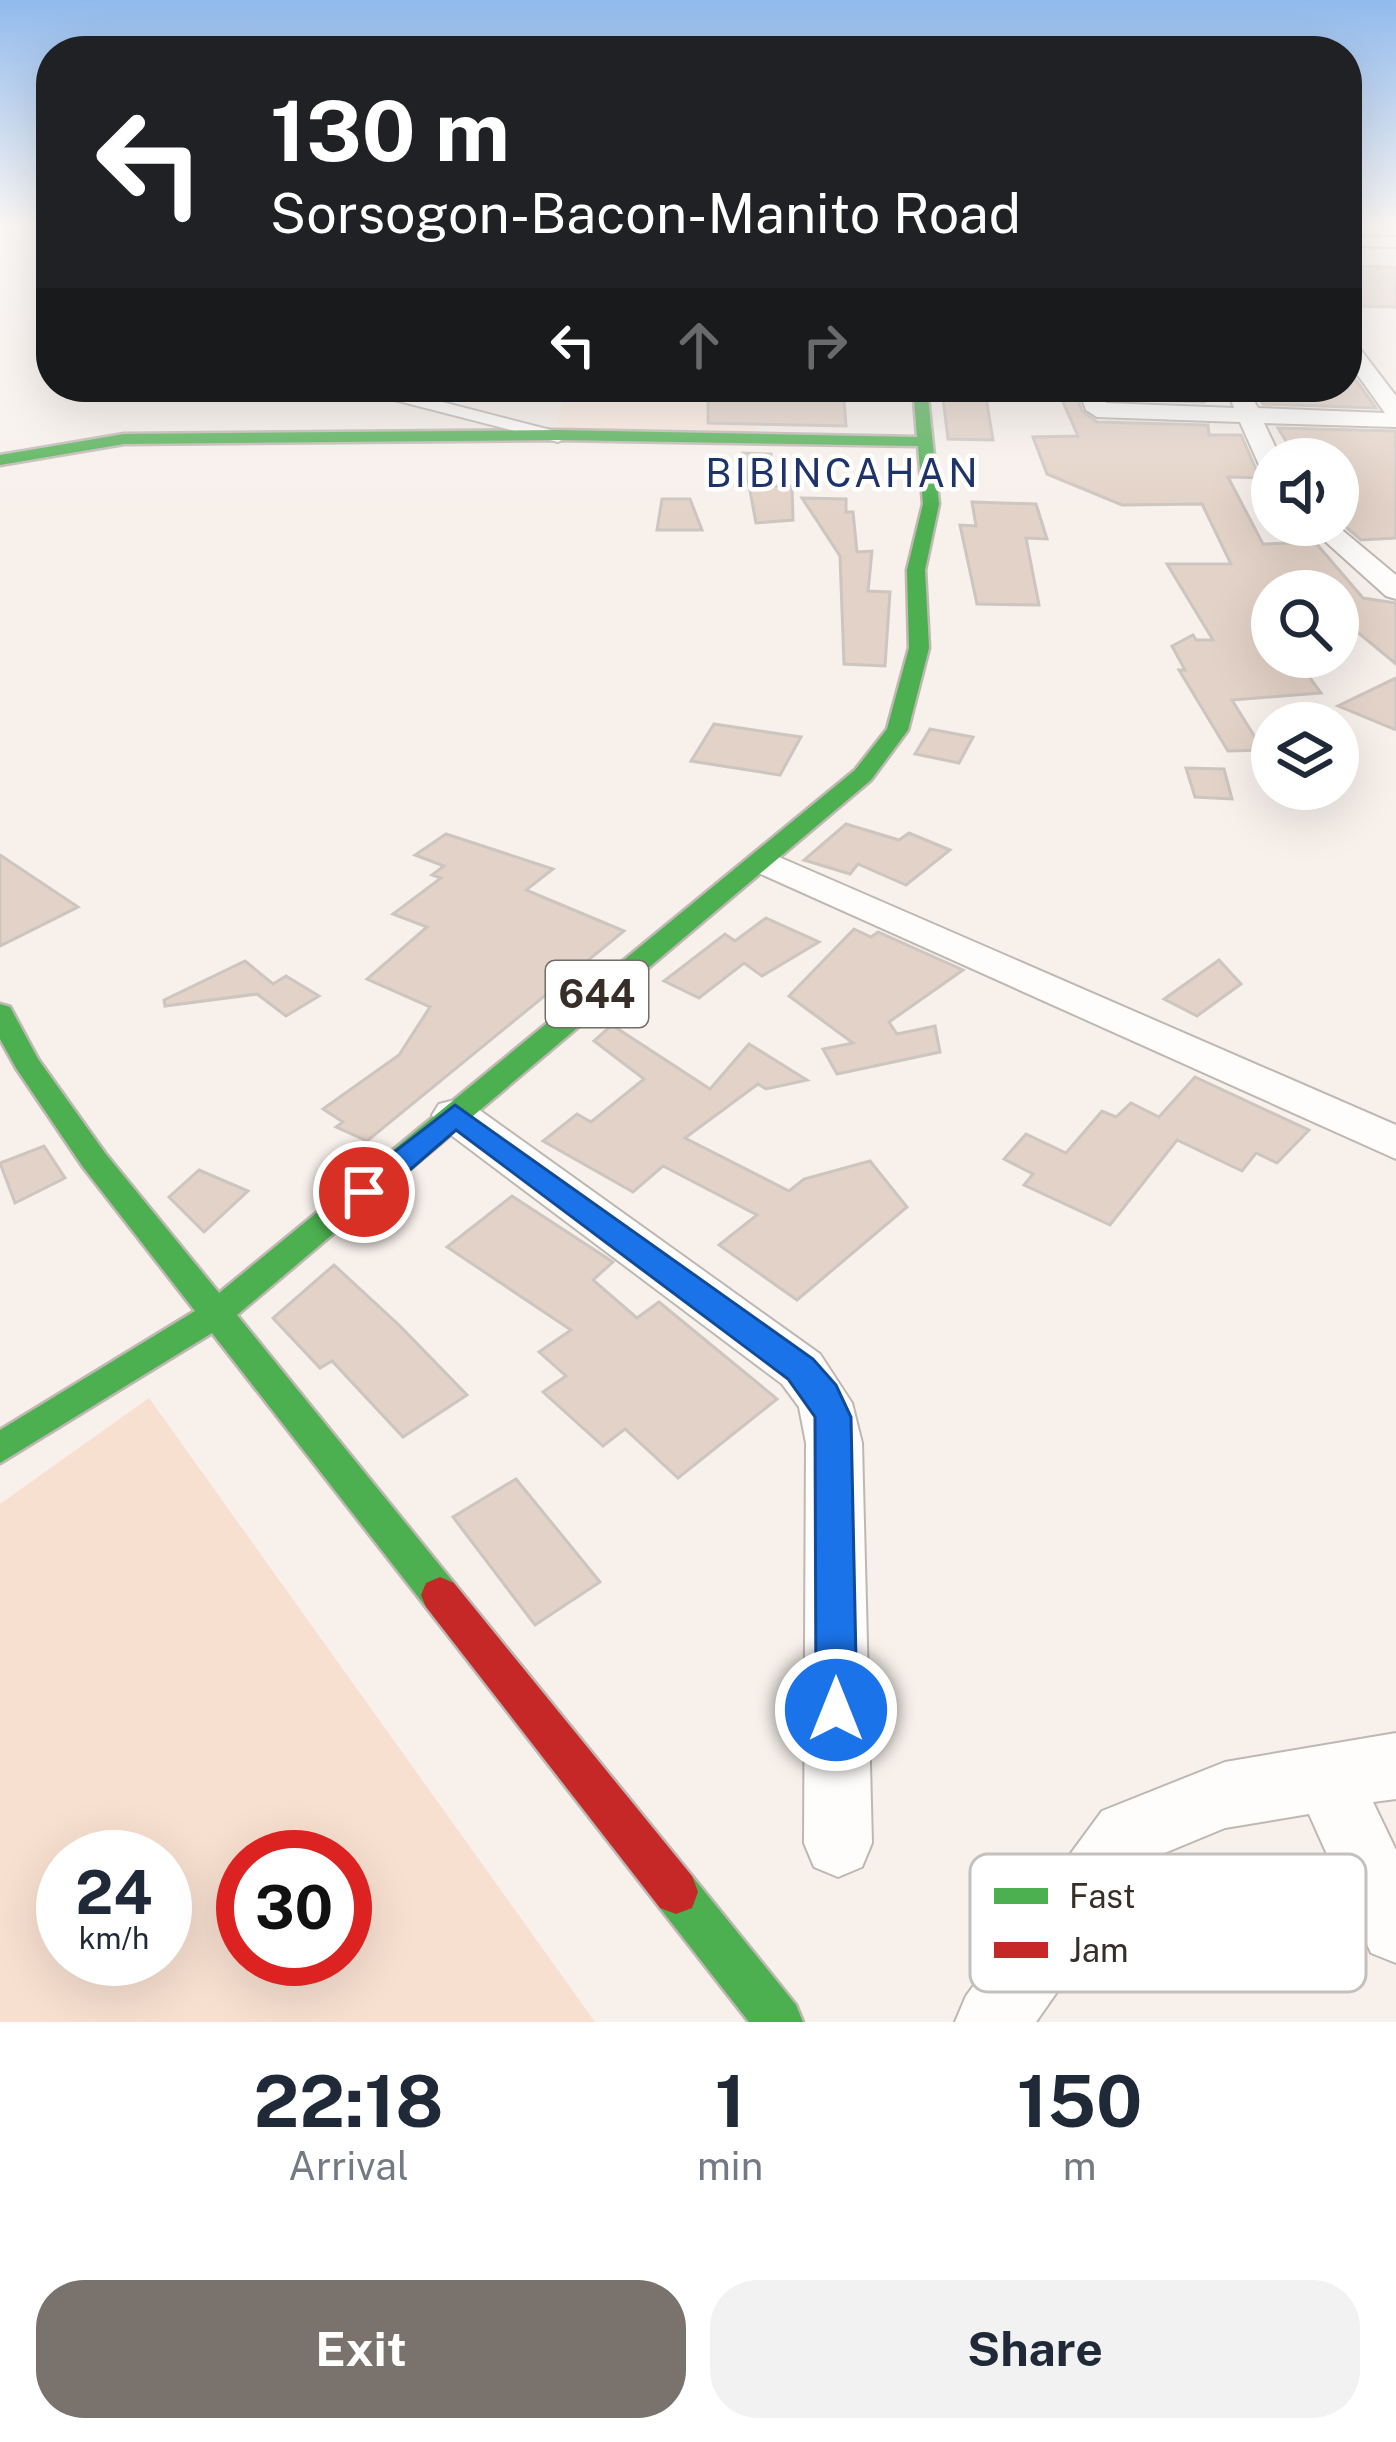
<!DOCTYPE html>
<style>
body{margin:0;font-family:"Public Sans",sans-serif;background:#f2f2f3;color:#1f2937;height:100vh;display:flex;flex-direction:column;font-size:45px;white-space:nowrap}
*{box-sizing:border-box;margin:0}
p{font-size:39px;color:#747a83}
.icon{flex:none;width:66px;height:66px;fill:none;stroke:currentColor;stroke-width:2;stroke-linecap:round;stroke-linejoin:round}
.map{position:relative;height:2022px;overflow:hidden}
.details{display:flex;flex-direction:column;background:#fff;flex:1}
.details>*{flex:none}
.guide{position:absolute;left:36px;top:36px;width:1326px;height:366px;border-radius:48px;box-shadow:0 12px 48px #0002;background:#202124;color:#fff;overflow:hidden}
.buttons{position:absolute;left:1251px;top:438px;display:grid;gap:24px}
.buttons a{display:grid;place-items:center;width:108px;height:108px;border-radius:50%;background:#fff;box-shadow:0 12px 48px #0002;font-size:60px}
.speed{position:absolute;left:36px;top:1830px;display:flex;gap:24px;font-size:60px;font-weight:700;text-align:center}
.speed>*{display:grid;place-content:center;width:156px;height:156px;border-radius:50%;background:#fff;box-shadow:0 12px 48px #0002;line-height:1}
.speed small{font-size:30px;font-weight:400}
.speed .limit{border:18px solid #d22;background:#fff;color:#111}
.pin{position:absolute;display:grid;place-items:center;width:102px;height:102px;color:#fff;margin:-51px;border:6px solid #fff;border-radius:50%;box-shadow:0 3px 12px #0007}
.me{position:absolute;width:132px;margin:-66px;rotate:0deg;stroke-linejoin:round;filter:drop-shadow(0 0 9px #0008)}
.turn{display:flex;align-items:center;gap:42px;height:252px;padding:0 36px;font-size:54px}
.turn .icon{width:156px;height:156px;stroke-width:2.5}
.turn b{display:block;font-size:84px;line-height:102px}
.lanes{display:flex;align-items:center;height:114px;padding:0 36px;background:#0003;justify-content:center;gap:60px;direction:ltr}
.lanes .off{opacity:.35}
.eta{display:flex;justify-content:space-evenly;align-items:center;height:204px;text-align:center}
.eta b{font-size:72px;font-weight:700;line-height:84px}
.button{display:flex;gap:24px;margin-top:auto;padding:24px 36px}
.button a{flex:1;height:138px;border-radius:48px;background:#7a726c;color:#fff;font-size:48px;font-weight:700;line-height:138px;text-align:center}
.button a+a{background:#f2f2f3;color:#1f2937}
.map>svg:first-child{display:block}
.built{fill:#fbeadf}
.green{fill:#f8e0d0;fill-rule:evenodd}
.building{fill:#e3d2c7;stroke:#cdc5c0;stroke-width:3}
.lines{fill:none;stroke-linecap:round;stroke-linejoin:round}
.street-casing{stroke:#beb7b2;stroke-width:4}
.fast-casing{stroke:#beb7b2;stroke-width:5}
.jam-casing{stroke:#beb7b2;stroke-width:5}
.street{fill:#fefdfc;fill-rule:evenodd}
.fast{fill:#4caf50;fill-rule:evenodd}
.jam{fill:#c62828;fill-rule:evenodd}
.route{fill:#1a73e8;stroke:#114b97;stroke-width:3}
.labels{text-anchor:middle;stroke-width:9;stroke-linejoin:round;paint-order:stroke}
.far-quarter-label{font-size:39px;letter-spacing:3px;fill:#1d336a;stroke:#fff}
.shield{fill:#fff;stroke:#736d68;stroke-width:3}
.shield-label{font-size:39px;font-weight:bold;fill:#372e28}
.key{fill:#fff;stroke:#c3c0be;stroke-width:3}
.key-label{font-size:33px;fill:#372e28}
</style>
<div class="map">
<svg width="1396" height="2022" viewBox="0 0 1396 2022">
<rect width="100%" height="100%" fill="#f7f0eb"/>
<!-- built -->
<path class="built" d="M 569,387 L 761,387 L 756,433 L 577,431 L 556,423 Z"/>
<!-- green -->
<path class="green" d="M 149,1398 L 595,2022 L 0,2022 L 0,1504 ZM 63,1857 L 165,1857 L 165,1959 L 63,1959 ZM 243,1857 L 345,1857 L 345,1959 L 243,1959 Z"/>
<!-- building -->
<g class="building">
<path d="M 1347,266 L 1396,267 L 1396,307 L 1347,306 Z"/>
<path d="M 1347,368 L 1376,408 L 1263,404 L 1252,387 L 1347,387 Z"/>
<path d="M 708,387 L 843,387 L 846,426 L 708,423 Z"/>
<path d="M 1118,387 L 1202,387 L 1204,402 L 1109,399 L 1107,394 L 1121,394 Z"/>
<path d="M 942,390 L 985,391 L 993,440 L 948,439 Z"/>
<path d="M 1059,393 L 1076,394 L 1082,411 L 1097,422 L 1208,425 L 1209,435 L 1241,435 L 1256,469 L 1267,478 L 1228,477 L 1263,544 L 1315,542 L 1363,598 L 1396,603 L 1396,664 L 1338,616 L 1338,591 L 1272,591 L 1272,657 L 1295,657 L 1321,693 L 1232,700 L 1263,750 L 1228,751 L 1179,670 L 1185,670 L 1172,646 L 1193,635 L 1196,640 L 1213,640 L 1167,564 L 1231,564 L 1202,504 L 1122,505 L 1047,474 L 1033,437 L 1078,436 Z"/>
<path d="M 1278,428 L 1396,431 L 1396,538 L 1361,540 L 1347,528 L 1338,519 L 1338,459 L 1297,459 Z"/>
<path d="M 743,453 L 771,454 L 769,486 L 792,486 L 793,520 L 756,523 Z"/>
<path d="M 802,498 L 846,499 L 846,512 L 853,512 L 857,552 L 872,551 L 868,591 L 890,592 L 885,666 L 844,664 L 840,556 Z"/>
<path d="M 662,499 L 690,499 L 702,530 L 657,530 Z"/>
<path d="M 972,502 L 1036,504 L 1047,539 L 1026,538 L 1039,605 L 977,604 L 960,525 L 976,526 Z"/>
<path d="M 1396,678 L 1396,730 L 1338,706 Z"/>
<path d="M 714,724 L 801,737 L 780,775 L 691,761 Z"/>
<path d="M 930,729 L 973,737 L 959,763 L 915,754 Z"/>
<path d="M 1186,768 L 1224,769 L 1232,799 L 1195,797 Z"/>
<path d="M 846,824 L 899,840 L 909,833 L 950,850 L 906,885 L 858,864 L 850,874 L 804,860 Z"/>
<path d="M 446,834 L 553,869 L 526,890 L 624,931 L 367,1141 L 336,1127 L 343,1122 L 323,1109 L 399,1055 L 430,1007 L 367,979 L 427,927 L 393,914 L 441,878 L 432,875 L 444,866 L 415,855 Z"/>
<path d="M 0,855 L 78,907 L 0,946 Z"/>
<path d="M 766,918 L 819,942 L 762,976 L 744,963 L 699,998 L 664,981 L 725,934 L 735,941 Z"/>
<path d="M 854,929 L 871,937 L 878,932 L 963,970 L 889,1022 L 897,1034 L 935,1026 L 940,1052 L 837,1074 L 823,1049 L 853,1043 L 789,996 Z"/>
<path d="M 1219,960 L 1241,984 L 1197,1016 L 1164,999 Z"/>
<path d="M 245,961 L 273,984 L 286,976 L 319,996 L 286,1016 L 257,994 L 165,1006 L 164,1000 Z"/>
<path d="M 612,1025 L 710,1089 L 749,1044 L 807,1080 L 766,1089 L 758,1084 L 685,1138 L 789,1191 L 804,1179 L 870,1161 L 907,1207 L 797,1300 L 719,1245 L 757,1215 L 663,1166 L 633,1192 L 543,1141 L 577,1114 L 591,1122 L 644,1079 L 594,1041 Z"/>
<path d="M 1195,1077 L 1309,1130 L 1277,1163 L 1256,1153 L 1242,1171 L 1177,1140 L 1110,1225 L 1024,1185 L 1033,1174 L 1004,1159 L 1026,1134 L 1066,1153 L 1102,1111 L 1116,1117 L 1131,1103 L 1159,1117 Z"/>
<path d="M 44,1146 L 65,1178 L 15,1203 L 0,1163 Z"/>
<path d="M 199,1170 L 248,1191 L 204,1232 L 169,1197 Z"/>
<path d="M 512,1196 L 613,1262 L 593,1280 L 637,1318 L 659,1302 L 777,1399 L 678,1478 L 625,1429 L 603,1446 L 543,1392 L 566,1376 L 539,1352 L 571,1330 L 447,1247 Z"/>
<path d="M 334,1265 L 400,1326 L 467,1395 L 403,1437 L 332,1361 L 320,1368 L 273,1318 Z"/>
<path d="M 516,1479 L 600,1582 L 535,1625 L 453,1517 Z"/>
</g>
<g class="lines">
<!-- street casing -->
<g class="street-casing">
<g id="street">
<path d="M 1347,236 L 1396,237 L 1396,247 L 1347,246 Z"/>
<path d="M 1347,339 L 1354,341 L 1396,396 L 1396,427 L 1264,423 L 1281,459 L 1272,459 L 1272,474 L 1260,467 L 1240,422 L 1097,417 L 1086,410 L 1078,387 L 1100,387 L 1106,403 L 1234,408 L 1230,397 L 1241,390 L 1249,392 L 1258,408 L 1385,413 L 1347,360 Z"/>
<path d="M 344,387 L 384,387 L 570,435 L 558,442 Z"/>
<path d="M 1307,525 L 1336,525 L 1396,575 L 1396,599 L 1386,596 Z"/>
<path d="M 765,851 L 1396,1125 L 1396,1159 L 752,870 L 746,862 Z"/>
<path d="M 455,1100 L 471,1104 L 820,1354 L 852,1403 L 862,1443 L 872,1843 L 862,1867 L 838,1877 L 814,1867 L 804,1843 L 806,1443 L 799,1407 L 782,1384 L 439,1126 L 432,1115 L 439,1104 Z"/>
<path d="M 1396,1733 L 1396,1799 L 1373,1802 L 1396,1850 L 1396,1963 L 1371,1953 L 1309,1814 L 1225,1828 L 1150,1859 L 1036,2022 L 955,2022 L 966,1996 L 1102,1811 L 1225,1762 Z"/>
</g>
</g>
<!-- fast casing -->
<g class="fast-casing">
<g id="fast">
<path d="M 913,387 L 927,387 L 939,504 L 925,570 L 929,648 L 908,730 L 871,780 L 237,1315 L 454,1583 L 459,1595 L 454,1607 L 440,1613 L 426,1607 L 212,1333 L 0,1463 L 0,1430 L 195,1311 L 83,1167 L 16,1068 L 0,1039 L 0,1004 L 10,1007 L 38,1059 L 105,1153 L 219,1293 L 855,770 L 887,729 L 909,648 L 907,570 L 923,504 L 918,446 L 558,440 L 124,444 L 0,465 L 0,455 L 124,434 L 558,430 L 917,437 Z"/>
<path d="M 676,1870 L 692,1876 L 796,2005 L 803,2022 L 749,2022 L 660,1908 L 654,1892 L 660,1876 Z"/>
</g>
</g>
<!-- jam casing -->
<g class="jam-casing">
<path id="jam" d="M 440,1577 L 454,1583 L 692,1876 L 698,1892 L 692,1908 L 676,1914 L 660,1908 L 426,1607 L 421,1595 L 426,1583 Z"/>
</g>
<!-- street -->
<use href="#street" class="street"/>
<!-- fast -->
<use href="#fast" class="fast"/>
<!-- jam -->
<use href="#jam" class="jam"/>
</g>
<!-- sky -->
<linearGradient id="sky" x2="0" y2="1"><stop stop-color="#91baec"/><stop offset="0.44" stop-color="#fbf8f6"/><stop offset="1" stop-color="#fbf8f6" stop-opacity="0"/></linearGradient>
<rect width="1396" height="510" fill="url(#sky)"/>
<!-- route -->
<path class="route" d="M 455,1105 L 813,1359 L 836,1385 L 851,1417 L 857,1710 L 851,1724 L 836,1730 L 822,1724 L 816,1710 L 815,1417 L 788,1379 L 456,1130 L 375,1200 L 353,1200 L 348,1192 L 353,1184 Z"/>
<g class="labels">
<!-- far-quarter labels -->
<g class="far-quarter-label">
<text x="843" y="487">BIBINCAHAN</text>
</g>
<!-- shield labels -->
<rect class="shield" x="546" y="961" width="102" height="66" rx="9"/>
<g class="shield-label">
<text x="597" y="1008">644</text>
</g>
</g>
<!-- legend -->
<rect x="970" y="1854" width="396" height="138" rx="18" class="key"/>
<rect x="994" y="1888" width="54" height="16" fill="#4caf50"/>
<rect x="994" y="1942" width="54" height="16" fill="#c62828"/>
<g class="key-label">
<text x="1069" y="1908">Fast</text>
<text x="1069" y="1962">Jam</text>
</g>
</svg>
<div class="buttons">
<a><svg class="icon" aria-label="sound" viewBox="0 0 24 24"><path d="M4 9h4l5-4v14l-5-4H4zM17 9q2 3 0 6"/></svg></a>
<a><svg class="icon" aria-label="search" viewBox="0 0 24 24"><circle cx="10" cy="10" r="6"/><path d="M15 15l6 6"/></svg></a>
<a><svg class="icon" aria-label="layers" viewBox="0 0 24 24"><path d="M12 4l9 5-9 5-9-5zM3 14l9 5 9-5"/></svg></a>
</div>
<div class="speed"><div>24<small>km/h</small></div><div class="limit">30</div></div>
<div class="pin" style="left:364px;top:1192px;background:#d93025"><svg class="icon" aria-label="arrive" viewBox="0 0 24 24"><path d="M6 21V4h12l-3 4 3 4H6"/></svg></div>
<svg class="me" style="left:836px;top:1710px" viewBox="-20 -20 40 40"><circle r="17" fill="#1a73e8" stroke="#fff" stroke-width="3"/><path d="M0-11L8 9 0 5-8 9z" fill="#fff"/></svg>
<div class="guide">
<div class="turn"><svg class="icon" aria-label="left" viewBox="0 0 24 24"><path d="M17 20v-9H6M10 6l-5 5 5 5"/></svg><div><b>130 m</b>Sorsogon-Bacon-Manito Road</div></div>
<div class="lanes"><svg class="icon" aria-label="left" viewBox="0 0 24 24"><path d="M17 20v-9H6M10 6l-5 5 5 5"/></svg><svg class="icon off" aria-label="ahead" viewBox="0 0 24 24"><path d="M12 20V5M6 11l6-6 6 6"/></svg><svg class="icon off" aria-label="right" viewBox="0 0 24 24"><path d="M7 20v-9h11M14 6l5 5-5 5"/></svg></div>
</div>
</div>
<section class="details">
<div class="eta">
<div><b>22:18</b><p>Arrival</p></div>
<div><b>1</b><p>min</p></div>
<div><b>150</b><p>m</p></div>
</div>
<div class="button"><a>Exit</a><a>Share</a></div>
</section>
